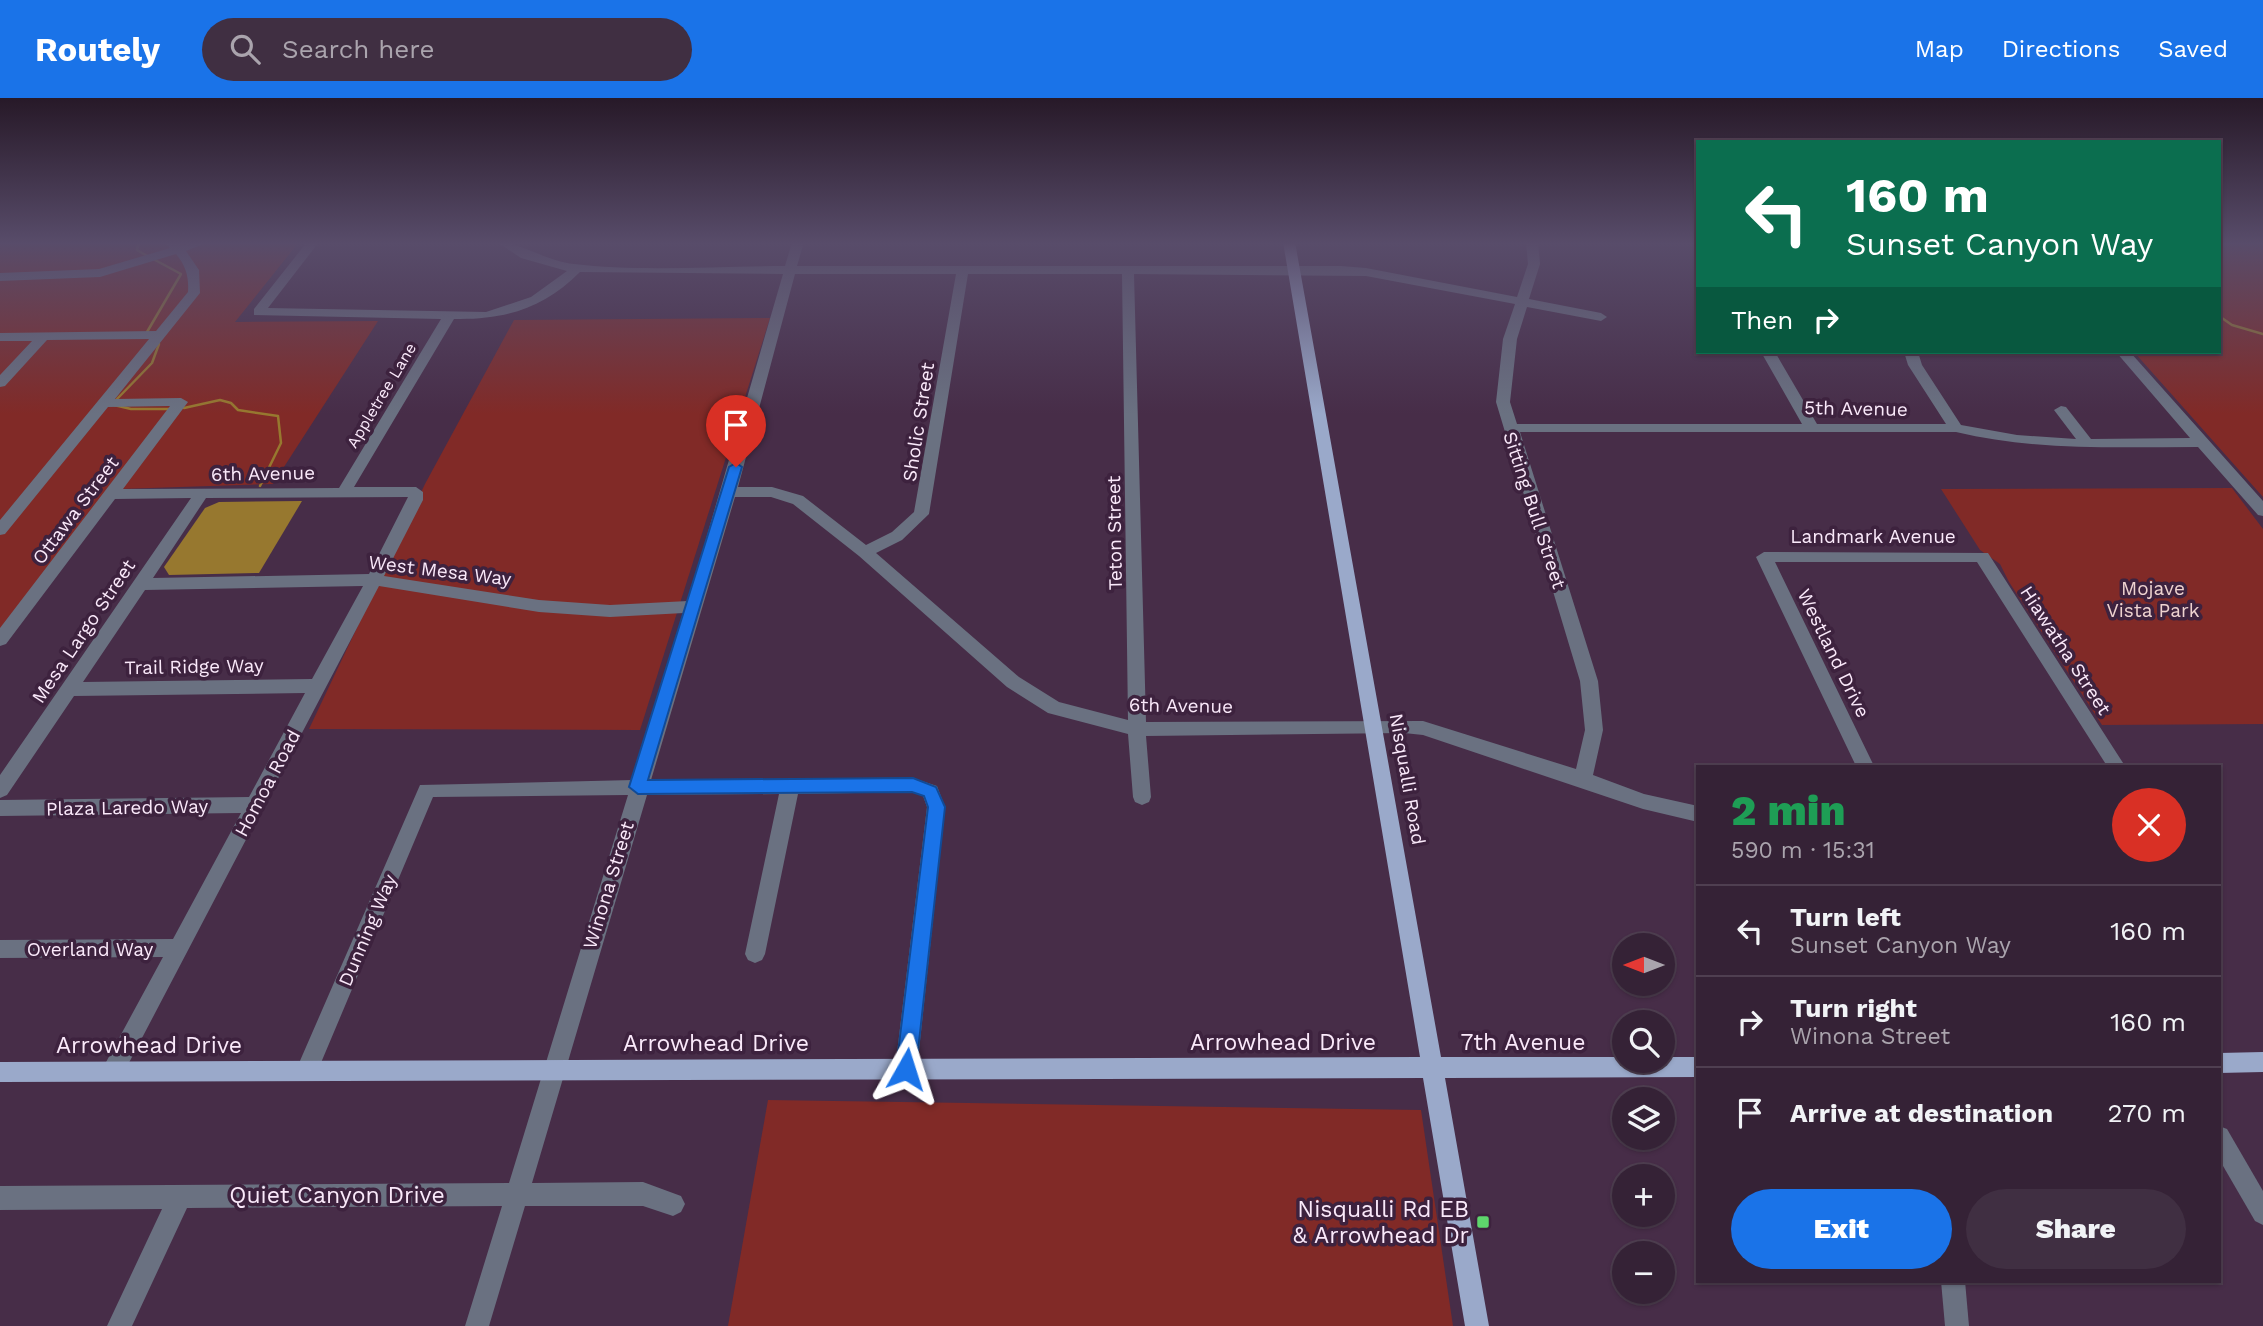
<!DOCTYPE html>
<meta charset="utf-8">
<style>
body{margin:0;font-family:"Work Sans",sans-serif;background:#402f42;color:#f1f3f6;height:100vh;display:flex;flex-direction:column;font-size:26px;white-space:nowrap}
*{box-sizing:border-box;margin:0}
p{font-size:23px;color:#aaa4ad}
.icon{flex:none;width:38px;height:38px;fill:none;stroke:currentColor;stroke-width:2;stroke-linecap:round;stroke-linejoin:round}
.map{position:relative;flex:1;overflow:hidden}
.drawer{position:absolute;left:1696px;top:667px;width:525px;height:518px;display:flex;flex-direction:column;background:#352236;border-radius:0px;box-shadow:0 2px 5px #0004,0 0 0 2px #4f3f51}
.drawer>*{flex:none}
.banner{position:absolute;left:1696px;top:42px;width:525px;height:214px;border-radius:0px;box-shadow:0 2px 5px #0004,0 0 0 2px #4f3f51;background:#0b6e4f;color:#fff;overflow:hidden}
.needle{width:46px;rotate:270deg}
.buttons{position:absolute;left:1612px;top:835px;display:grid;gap:14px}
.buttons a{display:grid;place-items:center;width:63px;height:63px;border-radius:50%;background:#352236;box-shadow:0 2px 5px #0004,0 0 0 2px #4f3f51;font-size:35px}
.pin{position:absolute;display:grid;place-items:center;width:60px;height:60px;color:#fff;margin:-72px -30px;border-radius:50% 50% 50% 0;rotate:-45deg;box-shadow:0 0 7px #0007}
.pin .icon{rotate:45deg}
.me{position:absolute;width:77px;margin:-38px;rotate:6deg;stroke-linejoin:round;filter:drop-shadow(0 0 5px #0008)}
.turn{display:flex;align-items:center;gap:24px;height:147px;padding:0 35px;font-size:32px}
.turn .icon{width:91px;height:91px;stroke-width:2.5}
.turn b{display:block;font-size:49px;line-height:60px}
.then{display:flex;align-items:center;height:66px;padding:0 35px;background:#0003;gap:14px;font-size:26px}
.round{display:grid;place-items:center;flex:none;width:74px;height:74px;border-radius:37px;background:#402f42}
.summary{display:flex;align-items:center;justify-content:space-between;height:119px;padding:0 35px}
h1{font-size:42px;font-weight:800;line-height:52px;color:#1e9e55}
.action{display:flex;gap:14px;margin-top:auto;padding:14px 35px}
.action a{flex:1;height:80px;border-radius:42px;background:#1a73e8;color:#fff;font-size:28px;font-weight:800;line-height:80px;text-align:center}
.action a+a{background:#402f42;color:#f1f3f6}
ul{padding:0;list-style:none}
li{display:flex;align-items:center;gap:21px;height:91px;padding:0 35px;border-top:2px solid #4f3f51}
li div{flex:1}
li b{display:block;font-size:26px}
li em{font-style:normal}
header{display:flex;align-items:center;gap:42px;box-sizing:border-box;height:98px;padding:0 35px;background:#1a73e8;color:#fff}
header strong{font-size:33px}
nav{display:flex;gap:38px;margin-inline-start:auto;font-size:24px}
.search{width:490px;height:63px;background:#402f42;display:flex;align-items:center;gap:18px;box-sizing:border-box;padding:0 24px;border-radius:38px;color:#aaa4ad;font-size:26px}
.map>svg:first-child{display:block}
.green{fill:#812a27}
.water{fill:#97782f}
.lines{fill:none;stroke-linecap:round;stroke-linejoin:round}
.stream{stroke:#97782f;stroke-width:2.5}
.minor{fill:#6a7181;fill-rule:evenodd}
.major{fill:#9aa9ca;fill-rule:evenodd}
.route{fill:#1a73e8;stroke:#114b97;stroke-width:2}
.poi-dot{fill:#5ed56c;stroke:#3d223e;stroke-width:2.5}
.labels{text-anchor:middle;stroke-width:7;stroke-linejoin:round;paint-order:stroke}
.far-street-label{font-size:16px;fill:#fae9fa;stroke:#3d223e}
.street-label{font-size:19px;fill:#fae9fa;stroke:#3d223e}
.park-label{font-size:19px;fill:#eed3d0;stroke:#3d223e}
.near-street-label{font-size:23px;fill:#fae9fa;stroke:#3d223e}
.near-poi-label{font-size:23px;fill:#fae9fa;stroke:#3d223e;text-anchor:end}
</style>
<header>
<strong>Routely</strong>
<div class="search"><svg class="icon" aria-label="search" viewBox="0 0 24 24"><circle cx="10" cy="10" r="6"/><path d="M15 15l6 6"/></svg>Search here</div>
<nav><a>Map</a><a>Directions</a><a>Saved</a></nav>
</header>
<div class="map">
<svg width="2263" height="1228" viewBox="0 0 2263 1228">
<rect width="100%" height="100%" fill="#472d48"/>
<!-- green -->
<g class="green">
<path d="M 0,144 L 299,144 L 235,224 L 378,223 L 273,386 L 120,391 L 0,545 Z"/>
<path d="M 2219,144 L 2263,144 L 2263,399 L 2134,254 L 2219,254 Z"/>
<path d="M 770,220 L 640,632 L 309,631 L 425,386 L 514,222 Z"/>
<path d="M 2232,390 L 2263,431 L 2263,626 L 2102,627 L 2009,484 L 2000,466 L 1980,452 L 1941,391 Z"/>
<path d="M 768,1002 L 1421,1012 L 1453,1228 L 728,1228 Z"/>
</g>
<!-- water -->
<path class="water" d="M 302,403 L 259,475 L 169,477 L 164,469 L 205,410 L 219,404 Z"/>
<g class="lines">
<!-- stream -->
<g class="stream">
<path d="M 139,144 L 137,152 L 149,159"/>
<path d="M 2219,218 L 2232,227 L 2263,236"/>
<path d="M 147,234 L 181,176 L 155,162"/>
<path d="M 117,301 L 152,265 L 159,246"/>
<path d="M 114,307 L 131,311 L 169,311"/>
<path d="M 184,310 L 220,302 L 231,305 L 238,312 L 278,318 L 281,345 L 260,388"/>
</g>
<!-- minor -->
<g class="minor">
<path d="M 165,144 L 178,144 L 181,147 L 208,144 L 186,153 L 199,172 L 200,195 L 115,301 L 181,300 L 188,304 L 123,391 L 339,390 L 441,221 L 254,217 L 254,211 L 307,144 L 319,144 L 268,210 L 486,214 L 531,199 L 567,173 L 521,160 L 497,144 C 519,144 546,163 574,166 C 639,174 718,168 785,168 L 792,144 L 804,144 L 797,168 L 1341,168 L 1366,170 L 1517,199 L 1528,166 L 1526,144 L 1538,144 L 1540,166 L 1529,201 L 1601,215 L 1607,219 L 1601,223 L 1527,209 L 1517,241 L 1510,304 L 1517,326 L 1802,326 L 1761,254 L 1775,254 L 1817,326 L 1946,326 L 1908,267 L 1904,254 L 1918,254 L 1922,267 L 1961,327 L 2017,337 L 2076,341 L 2054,312 L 2061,308 L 2066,309 L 2091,341 L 2190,340 L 2116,254 L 2130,254 L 2263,403 L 2263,418 L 2258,417 L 2198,349 C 2116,349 2036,353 1956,334 L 1520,334 L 1598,583 L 1603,632 L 1593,677 L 1644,696 L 1698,708 L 1698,724 L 1643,711 L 1423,637 L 1404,635 L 1146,638 L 1151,699 L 1149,704 L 1142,707 L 1135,704 L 1133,699 L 1128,636 L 1048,615 L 1007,589 L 859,458 L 793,406 L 771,399 L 735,399 L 651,682 L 913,680 L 937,688 L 945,709 L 917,971 L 914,978 L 906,981 L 898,978 L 895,971 L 927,709 L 923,698 L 913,694 L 798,696 L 765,856 L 762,862 L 755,865 L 748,862 L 745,856 L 779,696 L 647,697 L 532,1085 L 643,1084 L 681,1098 L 685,1106 L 681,1114 L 673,1118 L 643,1108 L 525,1108 L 489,1228 L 465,1228 L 502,1108 L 187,1110 L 132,1228 L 107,1228 L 162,1111 L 0,1112 L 0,1088 L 509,1085 L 628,697 L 433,699 L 315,979 L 307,982 L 299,979 L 296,972 L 420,687 L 633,682 L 684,515 L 610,519 L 539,514 L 379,488 L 121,980 L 113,983 L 105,980 L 102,973 L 105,966 L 163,859 L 0,860 L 0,842 L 173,841 L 241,715 L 0,718 L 0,702 L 249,699 L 305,595 L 74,598 L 7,697 L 0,700 L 0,677 L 191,400 L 115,401 L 6,546 L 0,548 L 0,530 L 170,308 L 108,309 L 5,436 L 0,437 L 0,422 L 149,241 L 47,242 L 5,288 L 0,289 L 0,277 L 32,243 L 0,243 L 0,235 L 156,233 L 188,194 C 189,179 186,168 176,156 L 100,179 L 0,183 L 0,175 L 99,171 L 170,150 ZM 580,174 L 783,176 L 688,503 L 610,507 L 539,502 L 384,478 L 423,402 L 423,394 L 416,389 L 354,389 L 454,221 C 504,222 543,211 580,174 ZM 795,176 L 956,176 L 914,414 L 892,434 L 866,447 L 803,398 L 772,389 L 738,389 ZM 968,176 L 1122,176 L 1128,622 L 1059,604 L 1019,579 L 876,455 L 902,442 L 929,416 ZM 1134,176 L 1366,178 L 1515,206 L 1503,241 L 1496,304 L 1580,583 L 1585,632 L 1576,671 L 1423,623 L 1146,624 ZM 408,399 L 369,476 L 153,480 L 206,400 ZM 363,488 L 312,581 L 83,584 L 145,492 Z"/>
<path d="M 1764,454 L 1988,455 L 2125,668 L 2107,668 L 1977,464 L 1775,464 L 1874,668 L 1856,668 L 1756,459 Z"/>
<path d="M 2219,1028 L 2227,1031 L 2263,1093 L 2263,1127 L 2255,1123 L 2219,1061 Z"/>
<path d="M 1941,1183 L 1965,1183 L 1969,1228 L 1945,1228 Z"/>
</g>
<!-- major -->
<g class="major">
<path d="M 1283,144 L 1295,144 L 1441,959 L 1624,959 L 1624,962 L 1662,962 L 1662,959 L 1698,959 L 1698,979 L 1445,980 L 1489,1228 L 1465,1228 L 1423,980 L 0,984 L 0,964 L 1420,959 Z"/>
<path d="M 2263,954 L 2263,974 L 2219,975 L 2219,955 Z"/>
</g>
</g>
<!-- sky -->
<linearGradient id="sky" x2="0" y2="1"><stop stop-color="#271928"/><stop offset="0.46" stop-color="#584c6a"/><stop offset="1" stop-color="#584c6a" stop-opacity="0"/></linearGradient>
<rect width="2263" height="316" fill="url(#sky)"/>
<!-- route -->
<path class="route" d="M 736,365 L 742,369 L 648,682 L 913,680 L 936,689 L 945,709 L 916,971 L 913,978 L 906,981 L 899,978 L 896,971 L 928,709 L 924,698 L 912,694 L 638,696 L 629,689 L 729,369 Z"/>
<!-- markers -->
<rect class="poi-dot" x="1476" y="1117" width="14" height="14" rx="3.5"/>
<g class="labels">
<!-- far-street labels -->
<g class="far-street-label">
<text transform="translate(381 297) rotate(-59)" y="6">Appletree Lane</text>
</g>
<!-- street labels -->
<g class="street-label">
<text transform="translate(1856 310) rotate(1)" y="7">5th Avenue</text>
<text transform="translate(918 324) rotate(-81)" y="7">Sholic Street</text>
<text transform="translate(263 375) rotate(-1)" y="7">6th Avenue</text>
<text transform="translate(75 412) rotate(-53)" y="7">Ottawa Street</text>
<text transform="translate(1535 412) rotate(72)" y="7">Sitting Bull Street</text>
<text transform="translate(1114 435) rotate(-91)" y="7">Teton Street</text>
<text x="1873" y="445">Landmark Avenue</text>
<text transform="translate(440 472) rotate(7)" y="7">West Mesa Way</text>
<text transform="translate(83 533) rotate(-56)" y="7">Mesa Largo Street</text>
<text transform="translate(2066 552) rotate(57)" y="7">Hiawatha Street</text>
<text transform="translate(1834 555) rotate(64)" y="7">Westland Drive</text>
<text transform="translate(194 568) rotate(-1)" y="7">Trail Ridge Way</text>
<text transform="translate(1181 607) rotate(1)" y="7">6th Avenue</text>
<text transform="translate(1408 681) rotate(80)" y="7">Nisqualli Road</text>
<text transform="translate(267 685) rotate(-62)" y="7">Homoa Road</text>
<text transform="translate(127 709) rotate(-1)" y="7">Plaza Laredo Way</text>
<text transform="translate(608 787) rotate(-73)" y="7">Winona Street</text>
<text transform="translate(367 832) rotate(-67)" y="7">Dunning Way</text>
<text x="90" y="858">Overland Way</text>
</g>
<!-- park labels -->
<g class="park-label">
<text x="2153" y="497">Mojave<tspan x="2153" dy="22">Vista Park</tspan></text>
</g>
<!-- near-street labels -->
<g class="near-street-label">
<text x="1283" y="952">Arrowhead Drive</text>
<text x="1523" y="952">7th Avenue</text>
<text x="716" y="953">Arrowhead Drive</text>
<text x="149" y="955">Arrowhead Drive</text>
<text x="337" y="1105">Quiet Canyon Drive</text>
</g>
<!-- near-poi labels -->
<g class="near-poi-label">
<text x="1469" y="1119">Nisqualli Rd EB<tspan x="1469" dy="26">&amp; Arrowhead Dr</tspan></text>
</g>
</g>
</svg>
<div class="buttons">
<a><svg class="needle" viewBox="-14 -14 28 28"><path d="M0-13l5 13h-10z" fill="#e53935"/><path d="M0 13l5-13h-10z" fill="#aaa4ad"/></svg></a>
<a><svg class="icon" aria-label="search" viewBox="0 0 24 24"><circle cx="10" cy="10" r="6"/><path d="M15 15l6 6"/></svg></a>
<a><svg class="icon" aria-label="layers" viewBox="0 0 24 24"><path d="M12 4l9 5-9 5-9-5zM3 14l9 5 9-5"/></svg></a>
<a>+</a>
<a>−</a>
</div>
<div class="pin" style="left:736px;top:369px;background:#d93025"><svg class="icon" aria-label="arrive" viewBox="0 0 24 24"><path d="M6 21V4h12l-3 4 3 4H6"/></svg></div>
<svg class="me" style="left:906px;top:971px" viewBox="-20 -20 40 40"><path d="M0-17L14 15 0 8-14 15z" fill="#1a73e8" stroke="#fff" stroke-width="4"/></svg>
<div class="banner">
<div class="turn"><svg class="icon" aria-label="left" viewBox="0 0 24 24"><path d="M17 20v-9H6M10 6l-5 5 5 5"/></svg><div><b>160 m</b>Sunset Canyon Way</div></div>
<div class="then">Then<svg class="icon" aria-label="right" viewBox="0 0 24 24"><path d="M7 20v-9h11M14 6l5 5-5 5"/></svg></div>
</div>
<section class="drawer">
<div class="summary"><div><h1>2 min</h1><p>590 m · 15:31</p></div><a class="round" style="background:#d93025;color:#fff"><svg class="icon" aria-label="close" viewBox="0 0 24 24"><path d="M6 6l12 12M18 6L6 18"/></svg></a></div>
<ul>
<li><svg class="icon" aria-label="left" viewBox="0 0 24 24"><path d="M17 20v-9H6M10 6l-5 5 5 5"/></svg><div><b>Turn left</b><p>Sunset Canyon Way</p></div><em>160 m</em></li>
<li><svg class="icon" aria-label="right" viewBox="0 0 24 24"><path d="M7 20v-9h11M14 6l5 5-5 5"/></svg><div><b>Turn right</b><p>Winona Street</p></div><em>160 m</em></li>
<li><svg class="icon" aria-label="arrive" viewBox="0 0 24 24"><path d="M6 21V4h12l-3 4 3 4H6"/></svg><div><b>Arrive at destination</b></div><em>270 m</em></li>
</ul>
<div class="action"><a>Exit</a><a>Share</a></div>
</section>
</div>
